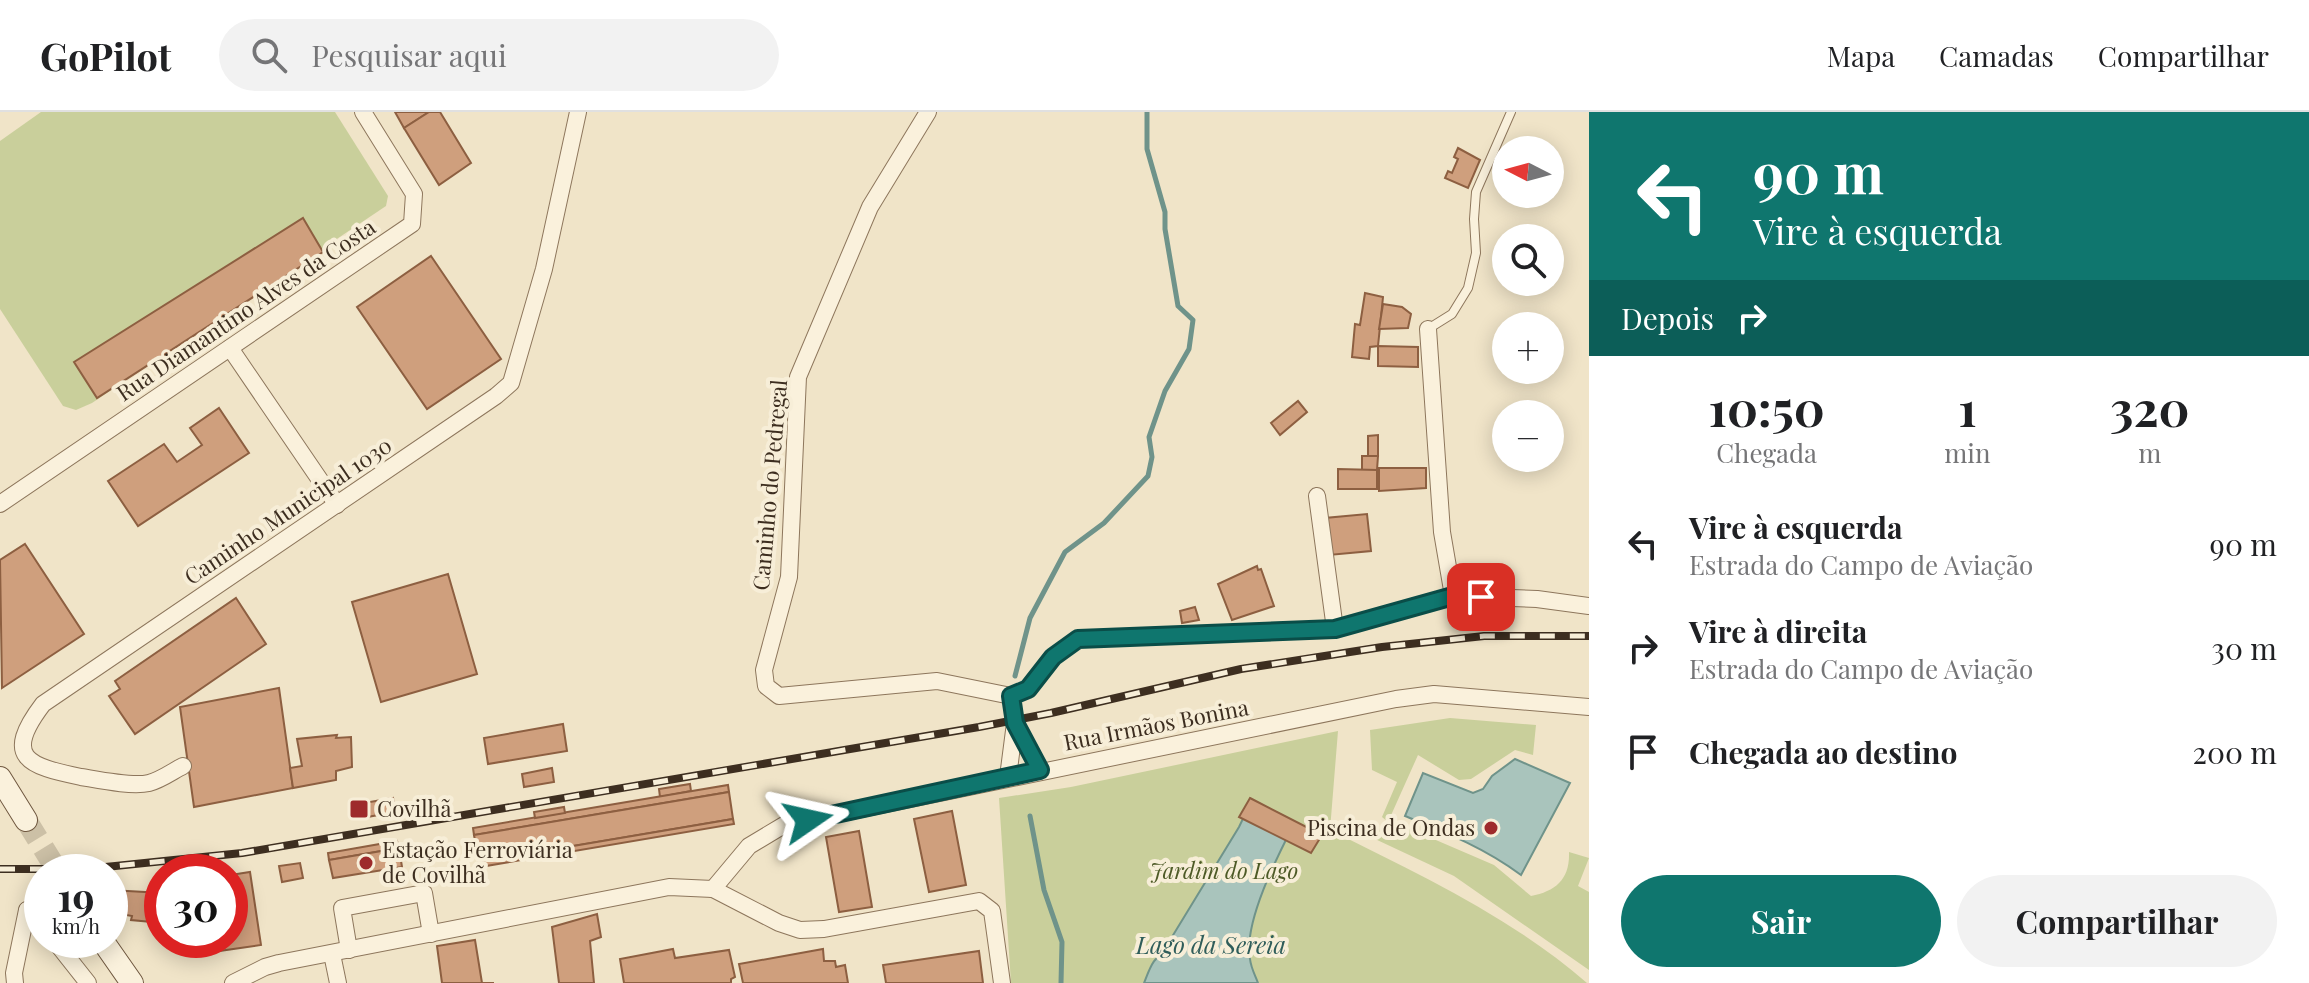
<!DOCTYPE html>
<html lang="pt">
<meta charset="utf-8">
<style>
body{margin:0;font-family:"Playfair Display",serif;background:#f2f2f2;color:#202124;height:100vh;display:flex;flex-direction:column;font-size:30px;white-space:nowrap}
*{box-sizing:border-box;margin:0}
p{font-size:26px;color:#757577}
.icon{flex:none;width:44px;height:44px;fill:none;stroke:currentColor;stroke-width:2;stroke-linecap:round;stroke-linejoin:round}
.map{position:relative;flex:1;overflow:hidden}
.details{display:flex;flex-direction:column;background:#fff;width:720px}
.details>*{flex:none}
.top-card{background:#0f766e;color:#fff;overflow:hidden}
.needle{width:52px;rotate:276deg}
.buttons{position:absolute;left:1492px;top:24px;display:grid;gap:16px}
.buttons a{display:grid;place-items:center;width:72px;height:72px;border-radius:50%;background:#fff;box-shadow:0 4px 20px #0003;font-size:40px}
.speed{position:absolute;left:24px;top:742px;display:flex;gap:16px;font-size:40px;font-weight:700;text-align:center}
.speed>*{display:grid;place-content:center;width:104px;height:104px;border-radius:50%;background:#fff;box-shadow:0 4px 20px #0003;line-height:1}
.speed small{font-size:20px;font-weight:400}
.speed .limit{border:12px solid #d22;background:#fff;color:#111}
.pin{position:absolute;display:grid;place-items:center;width:68px;height:68px;color:#fff;margin:-34px;border-radius:16px;box-shadow:0 4px 12px #0006}
.me{position:absolute;width:88px;margin:-44px;rotate:79deg;stroke-linejoin:round;filter:drop-shadow(0 0 6px #0008)}
.turn{display:flex;align-items:center;gap:28px;height:168px;padding:0 32px;font-size:36px}
.turn .icon{width:104px;height:104px;stroke-width:2.5}
.turn b{display:block;font-size:56px;line-height:68px}
.then{display:flex;align-items:center;height:76px;padding:0 32px;background:#0003;gap:16px;font-size:30px}
.eta{display:flex;justify-content:space-evenly;align-items:center;height:136px;text-align:center}
.eta b{font-size:48px;font-weight:700;line-height:56px}
.cta{display:flex;gap:16px;margin-top:auto;padding:16px 32px}
.cta a{flex:1;height:92px;border-radius:48px;background:#0f766e;color:#fff;font-size:32px;font-weight:700;line-height:92px;text-align:center}
.cta a+a{background:#f2f2f2;color:#202124}
ul{padding:0;list-style:none}
li{display:flex;align-items:center;gap:24px;height:104px;padding:0 32px}
li div{flex:1}
li b{display:block;font-size:30px}
li em{font-style:normal}
header{display:flex;align-items:center;gap:48px;box-sizing:border-box;height:112px;padding:0 40px;background:#fff;border-bottom:2px solid #e0e0e0}
header strong{font-size:38px}
nav{display:flex;gap:44px;margin-inline-start:auto;font-size:28px}
.search{width:560px;height:72px;background:#f2f2f2;display:flex;align-items:center;gap:20px;box-sizing:border-box;padding:0 28px;border-radius:44px;color:#757577;font-size:30px}
main{display:flex;flex:1;min-height:0}
.map>svg:first-child{display:block}
.green{fill:#c9cf9b}
.water{fill:#a9c4bc;stroke:#6f938a;stroke-width:2}
.lines{fill:none;stroke-linecap:round;stroke-linejoin:round}
.stream{stroke:#6f938a;stroke-width:5}
.building{fill:#cf9f7d;stroke:#8d5f41;stroke-width:2}
.secondary-tunnel{stroke:#ccc0a6;stroke-width:22;stroke-dasharray:22 11;stroke-linecap:butt}
.lane-casing{stroke:#8d765c;stroke-width:10}
.street-casing{stroke:#8d765c;stroke-width:18}
.secondary-casing{stroke:#6f573f;stroke-width:24}
.lane{stroke:#faf1dc;stroke-width:8}
.street{stroke:#faf1dc;stroke-width:16}
.secondary{stroke:#faf1dc;stroke-width:22}
.rail-casing{stroke:#3d2e20;stroke-width:8}
.rail{stroke:#f7eed8;stroke-width:5;stroke-dasharray:15;stroke-linecap:butt}
.route-casing{stroke:#0a4d48;stroke-width:20}
.route{stroke:#0f766e;stroke-width:14}
.poi-dot{fill:#9e2a2b;stroke:#f7eed8;stroke-width:3}
.labels{text-anchor:middle;stroke-width:8;stroke-linejoin:round;paint-order:stroke}
.street-label{font-size:22px;fill:#3d2e20;stroke:#f7eed8}
.poi-label{font-size:22px;fill:#3d2e20;stroke:#f7eed8;text-anchor:start}
.park-label{font-size:22px;font-style:italic;fill:#4d5a26;stroke:#f7eed8}
.water-label{font-size:24px;font-style:italic;fill:#2f5d5a;stroke:#f7eed8}
</style>
<header>
<strong>GoPilot</strong>
<div class="search"><svg class="icon" aria-label="search" viewBox="0 0 24 24"><circle cx="10" cy="10" r="6"/><path d="M15 15l6 6"/></svg>Pesquisar aqui</div>
<nav><a>Mapa</a><a>Camadas</a><a>Compartilhar</a></nav>
</header>
<main>
<div class="map">
<svg width="1589" height="871" viewBox="0 0 1589 871">
<rect width="100%" height="100%" fill="#f0e4c8"/>
<!-- green -->
<g class="green">
<path d="M 41,0 L 335,0 L 388,84 L 386,94 L 92,291 L 76,298 L 63,294 L 0,197 L 0,29 Z"/>
<path d="M 1450,606 L 1536,613 L 1533,643 L 1515,638 L 1471,667 L 1459,668 L 1418,643 L 1388,710 L 1382,705 L 1397,670 L 1372,658 L 1370,618 Z"/>
<path d="M 1338,619 L 1330,718 C 1419,762 1511,805 1587,871 L 1011,871 L 999,686 L 1071,675 Z"/>
<path d="M 1394,710 L 1494,753 L 1531,784 C 1556,779 1570,767 1569,740 L 1589,746 L 1578,774 L 1589,780 L 1589,858 L 1454,764 L 1375,727 L 1381,714 L 1391,718 Z"/>
</g>
<!-- water -->
<g class="water">
<path d="M 1515,647 L 1570,671 L 1521,763 C 1485,736 1447,721 1405,704 L 1423,661 L 1473,681 L 1483,677 L 1492,664 Z"/>
<path d="M 1252,688 L 1295,710 C 1278,743 1243,811 1250,847 C 1251,856 1255,863 1258,871 L 1144,871 C 1150,856 1153,844 1169,838 L 1167,833 L 1239,715 Z"/>
</g>
<g class="lines">
<!-- stream -->
<g class="stream">
<path d="M 1015,564 L 1030,506 L 1065,440 L 1104,411 L 1148,364 L 1152,345 L 1149,325 L 1165,279 L 1189,237 L 1193,208 L 1178,194 L 1165,117 L 1165,100 L 1147,37 L 1147,0"/>
<path d="M 1030,704 L 1044,778 L 1062,830 L 1061,871"/>
</g>
</g>
<!-- building -->
<g class="building">
<path d="M 395,0 L 429,0 L 404,16 Z"/>
<path d="M 429,0 L 440,0 L 471,51 L 439,73 L 404,16 Z"/>
<path d="M 1458,36 L 1480,48 L 1468,76 L 1445,66 L 1448,59 L 1452,61 L 1458,47 L 1454,45 Z"/>
<path d="M 303,106 L 323,140 L 97,286 L 74,250 Z"/>
<path d="M 431,144 L 501,247 L 427,297 L 357,195 Z"/>
<path d="M 1365,181 L 1383,185 L 1378,234 L 1370,235 L 1369,247 L 1352,245 L 1355,212 L 1360,213 Z"/>
<path d="M 1383,192 L 1402,195 L 1411,202 L 1408,216 L 1379,217 Z"/>
<path d="M 1378,234 L 1418,235 L 1418,255 L 1378,254 Z"/>
<path d="M 1298,289 L 1307,300 L 1280,323 L 1271,311 Z"/>
<path d="M 219,296 L 249,341 L 138,414 L 108,369 L 164,332 L 177,350 L 202,333 L 190,316 Z"/>
<path d="M 1378,323 L 1378,344 L 1368,344 L 1368,324 Z"/>
<path d="M 1362,344 L 1378,344 L 1377,358 L 1362,358 Z"/>
<path d="M 1379,356 L 1426,356 L 1426,376 L 1379,379 Z"/>
<path d="M 1338,357 L 1377,358 L 1377,377 L 1338,377 Z"/>
<path d="M 1367,402 L 1371,439 L 1329,443 L 1325,406 Z"/>
<path d="M 25,432 L 84,522 L 2,576 L 0,448 Z"/>
<path d="M 1257,454 L 1258,458 L 1261,457 L 1274,494 L 1232,508 L 1218,472 Z"/>
<path d="M 448,462 L 477,562 L 381,590 L 352,490 Z"/>
<path d="M 236,486 L 266,532 L 135,622 L 109,584 L 120,577 L 115,569 Z"/>
<path d="M 1195,495 L 1199,508 L 1182,511 L 1180,499 Z"/>
<path d="M 279,576 L 293,676 L 194,695 L 180,595 Z"/>
<path d="M 563,612 L 567,639 L 488,652 L 484,626 Z"/>
<path d="M 337,623 L 336,626 L 351,625 L 352,655 L 336,659 L 336,668 L 293,676 L 290,656 L 302,654 L 297,627 Z"/>
<path d="M 552,656 L 554,670 L 524,675 L 522,662 Z"/>
<path d="M 690,672 L 691,679 L 660,685 L 659,677 Z"/>
<path d="M 728,673 L 729,680 L 474,723 L 473,716 Z"/>
<path d="M 729,680 L 733,707 L 479,750 L 474,723 Z"/>
<path d="M 393,686 L 396,700 L 367,705 L 364,691 Z"/>
<path d="M 1250,686 L 1322,723 L 1311,741 L 1239,705 Z"/>
<path d="M 564,695 L 565,701 L 535,706 L 534,700 Z"/>
<path d="M 952,699 L 966,773 L 929,780 L 914,707 Z"/>
<path d="M 733,707 L 734,712 L 480,755 L 479,750 Z"/>
<path d="M 859,719 L 872,795 L 839,800 L 826,725 Z"/>
<path d="M 397,729 L 399,736 L 329,748 L 328,741 Z"/>
<path d="M 399,736 L 402,755 L 333,766 L 329,748 Z"/>
<path d="M 300,751 L 303,766 L 282,770 L 279,754 Z"/>
<path d="M 250,760 L 261,833 L 212,840 L 210,828 L 230,828 L 230,763 Z"/>
<path d="M 110,778 L 162,781 L 162,811 L 131,808 L 132,804 L 110,800 Z"/>
<path d="M 597,802 L 601,825 L 590,829 L 594,871 L 559,871 L 552,815 Z"/>
<path d="M 475,828 L 482,871 L 494,871 L 442,871 L 437,834 Z"/>
<path d="M 673,837 L 675,846 L 729,838 L 735,865 L 731,867 L 731,871 L 624,871 L 620,847 Z"/>
<path d="M 823,837 L 824,849 L 835,849 L 836,855 L 845,853 L 848,871 L 743,871 L 739,852 Z"/>
<path d="M 979,839 L 983,871 L 886,871 L 883,853 Z"/>
</g>
<g class="lines">
<!-- secondary-tunnel -->
<path class="secondary-tunnel" d="M 26,708 L 58,760"/>
<!-- lane casing -->
<g class="lane-casing">
<path id="lane" d="M 1428,217 L 1452,202 L 1468,176 L 1476,141 L 1474,107 L 1476,80 L 1511,0"/>
</g>
<!-- street casing -->
<g class="street-casing">
<g id="street">
<path d="M 928,0 L 870,95 L 798,265 L 789,465 L 764,558 L 766,574 L 779,584 L 937,569 L 1011,584"/>
<path d="M 1428,217 L 1442,420 L 1453,484"/>
<path d="M 230,236 L 337,393"/>
<path d="M 1317,384 L 1335,517"/>
<path d="M 0,392 L 412,112 L 414,82 L 363,0"/>
<path d="M 1011,584 L 1028,577 L 1053,545 L 1078,527 L 1335,517 L 1453,484 L 1537,487 L 1589,494"/>
<path d="M 1015,611 L 1040,658"/>
<path d="M 183,654 C 173,659 161,668 149,671 C 132,675 99,668 81,665 C 28,654 2,646 43,592 L 496,284 L 511,271 L 544,157 L 578,0"/>
<path d="M 1008,665 L 1015,611 L 1011,584"/>
<path d="M 713,777 L 749,734 L 784,713 L 1396,587 L 1434,582 L 1589,595"/>
<path d="M 27,798 L 42,815"/>
<path d="M 54,828 L 88,871"/>
<path d="M 349,838 L 342,796 L 424,781 L 431,822"/>
<path d="M 332,842 L 338,871"/>
<path d="M 15,871 L 14,861 L 27,798"/>
<path d="M 233,871 L 265,855 L 279,851 L 669,775 L 713,777 L 779,811 L 800,818 L 824,817 L 979,789 L 992,799 L 1002,871"/>
</g>
</g>
<!-- secondary casing -->
<g class="secondary-casing">
<g id="secondary">
<path d="M 0,666 L 26,708"/>
<path d="M 102,828 L 132,871"/>
</g>
</g>
<!-- lane -->
<use href="#lane" class="lane"/>
<!-- street -->
<use href="#street" class="street"/>
<!-- secondary -->
<use href="#secondary" class="secondary"/>
<!-- rail casing -->
<g class="rail-casing">
<path id="rail" d="M 0,757 L 86,757 L 242,741 L 979,615 L 1051,601 L 1241,557 L 1382,535 L 1484,524 L 1589,524"/>
</g>
<!-- rail -->
<use href="#rail" class="rail"/>
</g>
<g class="lines">
<!-- route casing -->
<g class="route-casing">
<path id="route" d="M 808,708 L 1040,658 L 1015,611 L 1011,584 L 1028,577 L 1053,545 L 1078,527 L 1335,517 L 1453,484 L 1481,485"/>
</g>
<!-- route -->
<use href="#route" class="route"/>
</g>
<!-- markers -->
<g class="poi-dot">
<rect x="349" y="687" width="20" height="20" rx="4"/>
<circle cx="1491" cy="716" r="8"/>
<circle cx="366" cy="751" r="8"/>
</g>
<g class="labels">
<!-- street labels -->
<g class="street-label">
<text transform="translate(246 198) rotate(-34)" y="8">Rua Diamantino Alves da Costa</text>
<text transform="translate(770 373) rotate(-85)" y="8">Caminho do Pedregal</text>
<text transform="translate(288 399) rotate(-34)" y="8">Caminho Municipal 1030</text>
<text transform="translate(1156 613) rotate(-11)" y="8">Rua Irmãos Bonina</text>
</g>
<!-- poi labels -->
<g class="poi-label">
<text x="377" y="705">Covilhã</text>
<text x="1475" y="724" text-anchor="end">Piscina de Ondas</text>
<text x="382" y="746">Estação Ferroviária<tspan x="382" dy="25">de Covilhã</tspan></text>
</g>
<!-- park labels -->
<g class="park-label">
<text x="1224" y="767">Jardim do Lago</text>
</g>
<!-- water labels -->
<g class="water-label">
<text x="1211" y="842">Lago da Sereia</text>
</g>
</g>
</svg>
<div class="buttons">
<a><svg class="needle" viewBox="-14 -14 28 28"><path d="M0-13l5 13h-10z" fill="#e53935"/><path d="M0 13l5-13h-10z" fill="#757577"/></svg></a>
<a><svg class="icon" aria-label="search" viewBox="0 0 24 24"><circle cx="10" cy="10" r="6"/><path d="M15 15l6 6"/></svg></a>
<a>+</a>
<a>−</a>
</div>
<div class="speed"><div>19<small>km/h</small></div><div class="limit">30</div></div>
<div class="pin" style="left:1481px;top:485px;background:#d93025"><svg class="icon" aria-label="arrive" viewBox="0 0 24 24"><path d="M6 21V4h12l-3 4 3 4H6"/></svg></div>
<svg class="me" style="left:808px;top:708px" viewBox="-20 -20 40 40"><path d="M0-17L14 15 0 8-14 15z" fill="#0f766e" stroke="#fff" stroke-width="4"/></svg>
</div>
<section class="details">
<div class="top-card">
<div class="turn"><svg class="icon" aria-label="left" viewBox="0 0 24 24"><path d="M17 20v-9H6M10 6l-5 5 5 5"/></svg><div><b>90 m</b>Vire à esquerda</div></div>
<div class="then">Depois<svg class="icon" aria-label="right" viewBox="0 0 24 24"><path d="M7 20v-9h11M14 6l5 5-5 5"/></svg></div>
</div>
<div class="eta">
<div><b>10:50</b><p>Chegada</p></div>
<div><b>1</b><p>min</p></div>
<div><b>320</b><p>m</p></div>
</div>
<ul>
<li><svg class="icon" aria-label="left" viewBox="0 0 24 24"><path d="M17 20v-9H6M10 6l-5 5 5 5"/></svg><div><b>Vire à esquerda</b><p>Estrada do Campo de Aviação</p></div><em>90 m</em></li>
<li><svg class="icon" aria-label="right" viewBox="0 0 24 24"><path d="M7 20v-9h11M14 6l5 5-5 5"/></svg><div><b>Vire à direita</b><p>Estrada do Campo de Aviação</p></div><em>30 m</em></li>
<li><svg class="icon" aria-label="arrive" viewBox="0 0 24 24"><path d="M6 21V4h12l-3 4 3 4H6"/></svg><div><b>Chegada ao destino</b></div><em>200 m</em></li>
</ul>
<div class="cta"><a>Sair</a><a>Compartilhar</a></div>
</section>
</main>
